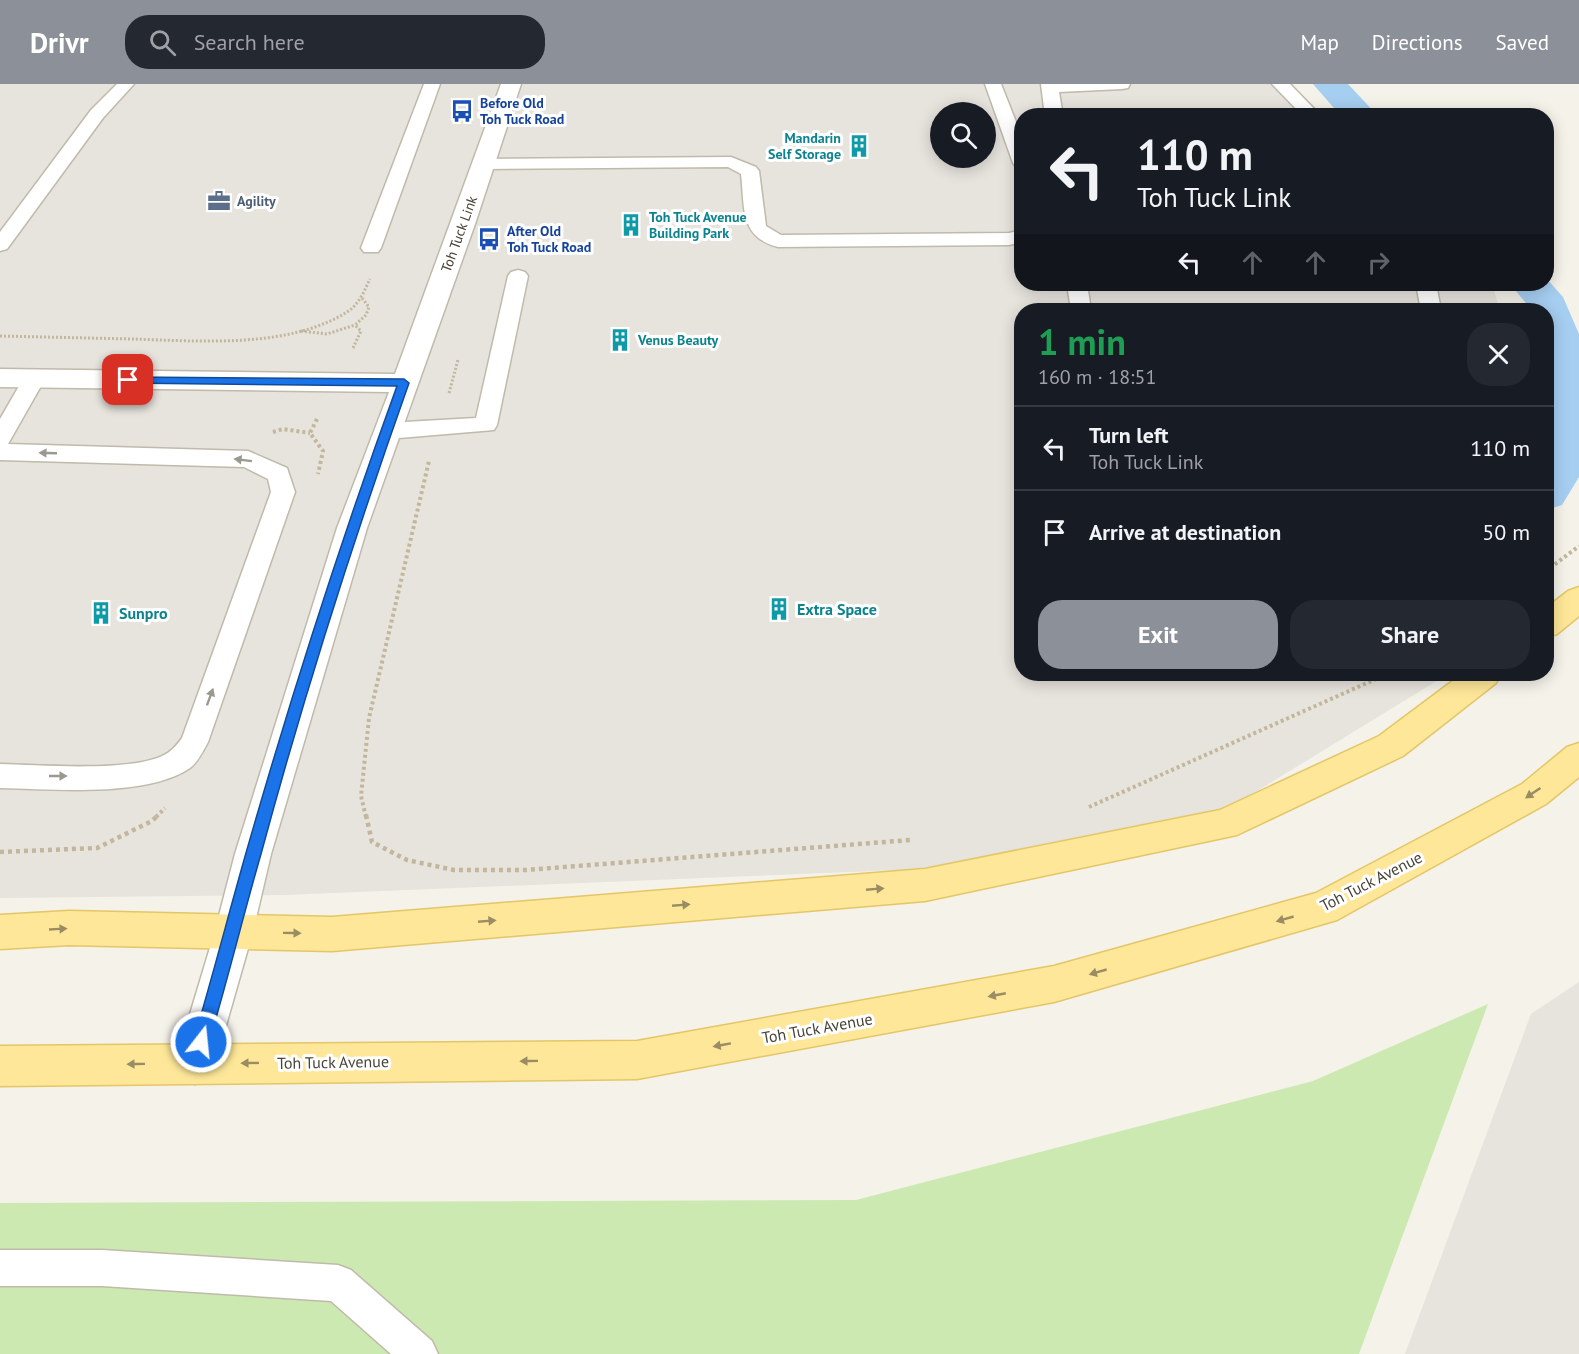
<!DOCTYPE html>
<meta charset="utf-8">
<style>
body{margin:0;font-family:"PT Sans",sans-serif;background:#242831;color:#f1f3f6;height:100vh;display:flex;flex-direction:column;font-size:22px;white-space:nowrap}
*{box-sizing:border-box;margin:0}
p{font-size:20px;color:#9ea1a6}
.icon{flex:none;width:33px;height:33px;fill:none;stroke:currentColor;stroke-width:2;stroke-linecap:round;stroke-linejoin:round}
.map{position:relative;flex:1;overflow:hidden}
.drawer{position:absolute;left:1014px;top:219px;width:540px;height:378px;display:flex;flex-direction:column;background:#171b24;border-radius:24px;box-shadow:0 3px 15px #0003}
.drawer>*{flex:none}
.banner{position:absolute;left:1014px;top:24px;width:540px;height:183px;border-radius:24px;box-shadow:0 3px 15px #0003;background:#171b24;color:#f1f3f6;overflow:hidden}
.fabs{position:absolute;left:930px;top:18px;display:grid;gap:12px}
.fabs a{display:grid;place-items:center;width:66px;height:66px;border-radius:50%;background:#171b24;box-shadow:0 3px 15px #0003;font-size:30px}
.pin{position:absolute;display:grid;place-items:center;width:51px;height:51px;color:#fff;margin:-26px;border-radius:12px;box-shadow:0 3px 9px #0006}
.me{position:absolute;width:66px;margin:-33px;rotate:16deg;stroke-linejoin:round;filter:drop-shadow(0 0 4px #0008)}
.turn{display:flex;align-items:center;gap:21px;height:126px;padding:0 24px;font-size:27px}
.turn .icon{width:78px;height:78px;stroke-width:2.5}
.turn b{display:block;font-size:42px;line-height:51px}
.lanes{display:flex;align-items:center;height:57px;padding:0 24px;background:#0003;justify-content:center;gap:30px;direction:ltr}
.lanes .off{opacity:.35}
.round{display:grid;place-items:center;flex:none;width:63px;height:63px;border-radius:24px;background:#242831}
.summary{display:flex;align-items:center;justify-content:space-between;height:102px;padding:0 24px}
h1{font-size:36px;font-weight:700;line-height:45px;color:#1e9e55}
.primary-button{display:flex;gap:12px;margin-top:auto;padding:12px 24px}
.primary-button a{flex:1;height:69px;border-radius:24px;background:#8c9099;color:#fff;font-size:24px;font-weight:700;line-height:69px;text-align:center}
.primary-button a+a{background:#242831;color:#f1f3f6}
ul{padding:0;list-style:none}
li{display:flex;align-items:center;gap:18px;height:84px;padding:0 24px;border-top:2px solid #363941}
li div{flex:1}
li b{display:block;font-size:22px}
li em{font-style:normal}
header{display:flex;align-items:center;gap:36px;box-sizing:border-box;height:84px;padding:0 30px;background:#8c9099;color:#fff}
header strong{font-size:28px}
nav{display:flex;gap:33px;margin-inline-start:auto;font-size:21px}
.search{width:420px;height:54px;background:#242831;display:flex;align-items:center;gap:15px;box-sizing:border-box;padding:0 21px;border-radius:24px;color:#9ea1a6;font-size:22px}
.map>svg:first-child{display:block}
.industrial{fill:#e7e3dd;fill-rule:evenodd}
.green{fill:#cde9b2}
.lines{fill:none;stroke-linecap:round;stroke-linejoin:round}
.canal{fill:#a6cef1;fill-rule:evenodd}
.service-casing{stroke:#c0baab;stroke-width:3}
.tertiary-casing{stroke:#c0baab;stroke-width:3}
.primary-casing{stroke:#e4c667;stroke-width:3}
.path-far2{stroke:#c2b79c;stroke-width:3;stroke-dasharray:2 2;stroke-linecap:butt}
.path-far1{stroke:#c2b79c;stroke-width:4;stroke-dasharray:3 3;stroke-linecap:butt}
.path{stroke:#c2b79c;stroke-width:4.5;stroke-dasharray:4 4;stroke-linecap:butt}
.service{fill:#fff;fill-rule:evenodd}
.tertiary{fill:#fff;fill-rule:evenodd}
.primary{fill:#fee798;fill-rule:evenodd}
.oneway{fill:#9a9891}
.oneway2{fill:#9a8d63}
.route{fill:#1a73e8;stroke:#114b97;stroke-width:1.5}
.labels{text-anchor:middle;stroke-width:6;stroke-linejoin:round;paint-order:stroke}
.far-transit-label{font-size:14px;font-weight:bold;fill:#164399;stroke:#fff;text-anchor:start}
.far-culture-label{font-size:14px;font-weight:bold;fill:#0d838f;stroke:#fff;text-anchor:start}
.far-service-label{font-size:14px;font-weight:bold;fill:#4e5e75;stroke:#fff;text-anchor:start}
.far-street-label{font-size:14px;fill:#484337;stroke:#fff}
.culture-label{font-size:16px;font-weight:bold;fill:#0d838f;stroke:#fff;text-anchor:start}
.street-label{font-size:16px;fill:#484337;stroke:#fff}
</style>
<header>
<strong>Drivr</strong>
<div class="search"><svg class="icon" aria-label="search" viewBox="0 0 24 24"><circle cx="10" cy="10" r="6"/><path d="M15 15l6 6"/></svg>Search here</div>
<nav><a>Map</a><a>Directions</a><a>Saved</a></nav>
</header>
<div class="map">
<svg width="1579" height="1270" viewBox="0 0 1579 1270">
<rect width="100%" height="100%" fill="#f4f2e9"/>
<!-- industrial -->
<g class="industrial">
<path d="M 0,0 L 1290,0 L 1324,31 L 1022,32 L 1022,200 L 1492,200 L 1500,226 L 1022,226 L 1022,590 L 1448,590 L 1221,729 L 948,784 L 284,811 L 0,814 ZM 940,28 L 986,28 L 986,74 L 940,74 Z"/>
<path d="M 1579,898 L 1579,1270 L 1405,1270 L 1531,930 Z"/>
</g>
<!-- green -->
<path class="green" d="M 1488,920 L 1359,1270 L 0,1270 L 0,1119 L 856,1116 L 1313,997 Z"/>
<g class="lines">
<!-- canal -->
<g class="canal">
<path d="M 1313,0 L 1348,0 L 1378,32 L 1341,32 Z"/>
<path d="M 1546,194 L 1563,213 L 1579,250 L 1579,393 L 1562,421 L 1546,426 L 1546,360 L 1552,345 L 1552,284 L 1546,270 L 1546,226 L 1529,226 L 1525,218 L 1510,200 L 1546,200 Z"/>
</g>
<!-- service casing -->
<g class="service-casing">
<g id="service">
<path d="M 117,0 L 134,0 L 103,34 L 7,165 L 0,167 L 0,148 L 91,26 Z"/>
<path d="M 424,0 L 440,0 L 381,164 L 378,168 L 364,168 L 361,164 Z"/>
<path d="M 985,0 L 1001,0 L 1022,53 L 1022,84 L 1016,83 L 1013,79 Z"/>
<path d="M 1041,0 L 1130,0 L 1128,4 L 1122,5 L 1059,8 L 1063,32 L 1045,32 Z"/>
<path d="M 1272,0 L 1290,0 L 1321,32 L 1303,32 Z"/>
<path d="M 731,73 L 756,83 L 759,87 L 766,142 L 781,151 L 1009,149 L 1022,146 L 1022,158 L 1009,161 L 778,163 C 739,153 745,123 741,90 L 728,83 L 483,85 L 477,84 L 474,80 L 477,76 L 483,75 Z"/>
<path d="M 518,186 L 525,188 L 528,192 L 497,341 L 494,346 L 387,355 L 379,352 L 376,347 L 379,342 L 387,339 L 476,334 L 508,192 L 511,188 Z"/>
<path d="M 1067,200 L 1087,200 L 1091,226 L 1071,226 Z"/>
<path d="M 1416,200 L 1436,200 L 1441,226 L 1421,226 Z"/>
<path d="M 34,288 L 42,290 L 45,295 L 8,360 L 248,367 L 287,384 L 295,408 L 208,658 C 203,667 198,678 190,684 C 146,714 52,705 0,704 L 0,680 C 40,681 127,688 162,672 C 171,668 176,662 182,654 L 271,408 L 268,395 L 244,383 L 0,376 L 0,335 L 26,290 Z"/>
<path d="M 0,1166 L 102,1166 L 338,1181 L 351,1186 L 432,1257 L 438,1270 L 391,1270 L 331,1217 L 102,1202 L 0,1202 Z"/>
</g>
</g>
<!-- tertiary casing -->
<g class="tertiary-casing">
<path id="tertiary" d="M 501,0 L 521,0 L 475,140 L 367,444 L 271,770 L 253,847 L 215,980 L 209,994 L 195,1000 L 181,994 L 175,980 L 215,847 L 235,770 L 337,444 L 389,308 L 0,303 L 0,285 L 395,290 Z"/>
</g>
<!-- primary casing -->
<g class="primary-casing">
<g id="primary">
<path d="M 1579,503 L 1579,532 L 1557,550 L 1546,553 L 1546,524 L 1568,507 Z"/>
<path d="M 1462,590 L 1501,590 L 1496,599 L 1403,672 L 1237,751 L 925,817 L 332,867 L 69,861 L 0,865 L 0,831 L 69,827 L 332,833 L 925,785 L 1220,726 L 1379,652 Z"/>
<path d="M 1579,659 L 1579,693 L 1546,720 L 1337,836 L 1054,918 L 637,995 L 0,1002 L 0,962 L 637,957 L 1054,882 L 1316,809 L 1522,700 L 1567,663 Z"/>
</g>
</g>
<!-- path-far2 -->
<g class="path-far2">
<path d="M 301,247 L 327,250 L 355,241"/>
<path d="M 0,252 C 44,253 88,254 132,255 C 199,257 288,265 347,228 C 359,221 364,207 370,195"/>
<path d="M 353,264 L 361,247 L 355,241 L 366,231 L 369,223 L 362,214"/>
<path d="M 449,309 L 458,276"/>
</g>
<!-- path-far1 -->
<g class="path-far1">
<path d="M 317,335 L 310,349 L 323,367 L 318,390"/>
<path d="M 273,348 L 283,345 L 310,349"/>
<path d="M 1550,484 L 1579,462"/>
<path d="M 1089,723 L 1387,590"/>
<path d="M 156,733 L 165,724"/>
<path d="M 366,733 L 361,712 L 369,634 L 429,377"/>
</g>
<!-- path -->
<g class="path">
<path d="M 366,731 L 372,758 L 407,776 L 454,786 L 526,786 L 910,756"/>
<path d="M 0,768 L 97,764 L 152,737 L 158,731"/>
</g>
<!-- service -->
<use href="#service" class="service"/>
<!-- tertiary -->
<use href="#tertiary" class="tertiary"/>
<!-- primary -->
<use href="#primary" class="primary"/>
</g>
<!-- one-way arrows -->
<defs><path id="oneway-solid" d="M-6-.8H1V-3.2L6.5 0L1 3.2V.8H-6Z" transform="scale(1.5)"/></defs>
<g class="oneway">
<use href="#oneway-solid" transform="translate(48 369) rotate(-178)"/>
<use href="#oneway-solid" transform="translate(243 376) rotate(-173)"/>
<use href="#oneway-solid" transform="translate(210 613) rotate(-70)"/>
<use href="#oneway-solid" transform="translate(58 692)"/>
</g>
<g class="oneway2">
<use href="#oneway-solid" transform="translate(1533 709) rotate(146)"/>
<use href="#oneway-solid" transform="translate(875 805) rotate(-5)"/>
<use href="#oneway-solid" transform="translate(681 821) rotate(-5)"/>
<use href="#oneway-solid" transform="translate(1285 835) rotate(164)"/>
<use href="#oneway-solid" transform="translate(487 837) rotate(-5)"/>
<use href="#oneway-solid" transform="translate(58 845) rotate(-3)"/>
<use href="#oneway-solid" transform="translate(292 849) rotate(1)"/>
<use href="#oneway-solid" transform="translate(1098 888) rotate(164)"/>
<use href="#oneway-solid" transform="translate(997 911) rotate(169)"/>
<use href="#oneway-solid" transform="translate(722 961) rotate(170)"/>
<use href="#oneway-solid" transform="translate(529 977) rotate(179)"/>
<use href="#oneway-solid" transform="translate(250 979) rotate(179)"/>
<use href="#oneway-solid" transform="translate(136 980) rotate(179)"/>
</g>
<!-- route -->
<path class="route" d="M 128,293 L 404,295 L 409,299 C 354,454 304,611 261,770 C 243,832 228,895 209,958 L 207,963 L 201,966 L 196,963 L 193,958 C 212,895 228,832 246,769 C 291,612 341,456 397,302 L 124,299 L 124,294 Z"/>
<!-- icons -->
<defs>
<g id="bus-bare" transform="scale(1.8)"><path d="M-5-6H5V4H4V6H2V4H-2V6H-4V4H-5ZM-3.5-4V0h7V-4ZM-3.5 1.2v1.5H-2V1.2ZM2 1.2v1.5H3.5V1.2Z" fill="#1a4fb4" stroke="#fff" stroke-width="2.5" paint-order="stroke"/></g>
<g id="building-bare" transform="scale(1.8)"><path d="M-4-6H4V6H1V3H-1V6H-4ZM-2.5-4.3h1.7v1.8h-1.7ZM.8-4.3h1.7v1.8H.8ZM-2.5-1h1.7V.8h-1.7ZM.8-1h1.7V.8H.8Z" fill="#0f9aa8" stroke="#fff" stroke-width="2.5" paint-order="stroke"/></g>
<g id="office-bare" transform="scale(1.8)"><path d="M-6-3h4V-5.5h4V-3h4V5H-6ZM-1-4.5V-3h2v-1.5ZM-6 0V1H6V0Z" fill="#5c6f8a" stroke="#fff" stroke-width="2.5" paint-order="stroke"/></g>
</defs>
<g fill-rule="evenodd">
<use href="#bus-bare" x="462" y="27"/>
<use href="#building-bare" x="859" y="62"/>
<use href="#office-bare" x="219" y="117"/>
<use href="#building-bare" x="631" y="141"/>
<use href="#bus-bare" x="489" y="155"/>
<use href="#building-bare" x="620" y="256"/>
<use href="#building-bare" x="779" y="525"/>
<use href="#building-bare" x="101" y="529"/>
</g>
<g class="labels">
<!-- far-transit labels -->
<g class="far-transit-label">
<text x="480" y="24">Before Old<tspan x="480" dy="16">Toh Tuck Road</tspan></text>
<text x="507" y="152">After Old<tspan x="507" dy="16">Toh Tuck Road</tspan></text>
</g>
<!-- far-culture labels -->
<g class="far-culture-label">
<text x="841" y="59" text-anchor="end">Mandarin<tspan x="841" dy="16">Self Storage</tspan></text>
<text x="649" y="138">Toh Tuck Avenue<tspan x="649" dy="16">Building Park</tspan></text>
<text x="638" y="261">Venus Beauty</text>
</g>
<!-- far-service labels -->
<g class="far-service-label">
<text x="237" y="122">Agility</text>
</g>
<!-- far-street labels -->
<g class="far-street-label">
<text transform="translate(459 150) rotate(-70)" y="5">Toh Tuck Link</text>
</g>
<!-- culture labels -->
<g class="culture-label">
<text x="797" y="531">Extra Space</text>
<text x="119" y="535">Sunpro</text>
</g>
<!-- street labels -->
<g class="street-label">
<text transform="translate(1371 797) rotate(-27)" y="6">Toh Tuck Avenue</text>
<text transform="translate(817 944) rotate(-10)" y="6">Toh Tuck Avenue</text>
<text transform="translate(333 978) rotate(-1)" y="6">Toh Tuck Avenue</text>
</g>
</g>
</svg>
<div class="fabs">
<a><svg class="icon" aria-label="search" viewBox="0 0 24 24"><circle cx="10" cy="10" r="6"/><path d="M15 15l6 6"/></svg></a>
</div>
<div class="pin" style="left:128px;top:296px;background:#d93025"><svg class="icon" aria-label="arrive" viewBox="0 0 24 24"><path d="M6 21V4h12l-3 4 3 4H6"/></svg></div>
<svg class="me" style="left:201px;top:958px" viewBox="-20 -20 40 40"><circle r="17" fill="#1a73e8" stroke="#fff" stroke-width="3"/><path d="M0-11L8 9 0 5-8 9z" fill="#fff"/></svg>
<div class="banner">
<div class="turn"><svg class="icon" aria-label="left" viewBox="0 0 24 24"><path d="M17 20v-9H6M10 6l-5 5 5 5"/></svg><div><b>110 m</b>Toh Tuck Link</div></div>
<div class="lanes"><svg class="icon" aria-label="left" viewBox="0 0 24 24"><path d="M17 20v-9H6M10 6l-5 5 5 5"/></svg><svg class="icon off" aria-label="ahead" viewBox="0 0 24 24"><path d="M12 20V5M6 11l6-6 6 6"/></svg><svg class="icon off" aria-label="ahead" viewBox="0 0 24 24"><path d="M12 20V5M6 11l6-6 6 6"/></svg><svg class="icon off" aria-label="right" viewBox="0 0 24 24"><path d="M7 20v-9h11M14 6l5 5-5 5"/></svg></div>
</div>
<section class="drawer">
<div class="summary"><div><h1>1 min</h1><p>160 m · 18:51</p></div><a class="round"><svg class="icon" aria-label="close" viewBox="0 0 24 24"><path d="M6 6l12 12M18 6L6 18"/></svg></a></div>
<ul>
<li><svg class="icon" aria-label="left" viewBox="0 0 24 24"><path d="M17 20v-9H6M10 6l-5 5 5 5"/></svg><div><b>Turn left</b><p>Toh Tuck Link</p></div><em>110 m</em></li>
<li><svg class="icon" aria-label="arrive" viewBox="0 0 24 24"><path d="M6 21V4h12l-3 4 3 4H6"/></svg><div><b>Arrive at destination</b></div><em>50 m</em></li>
</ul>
<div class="primary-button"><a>Exit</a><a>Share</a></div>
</section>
</div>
